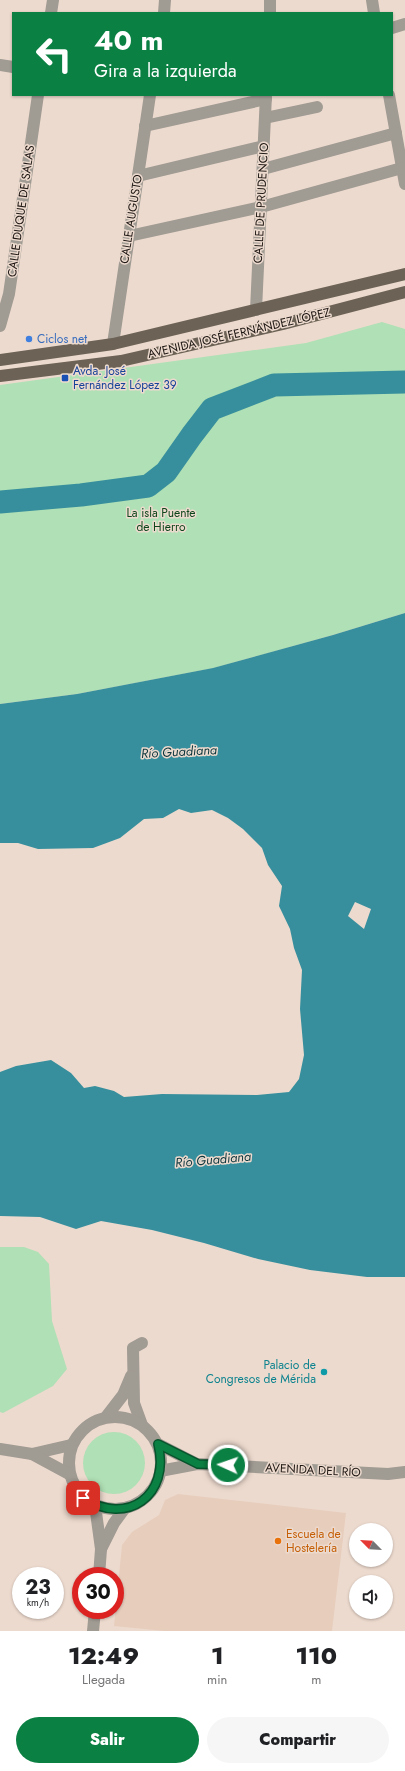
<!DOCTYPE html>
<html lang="es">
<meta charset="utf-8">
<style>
body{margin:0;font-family:Jost,sans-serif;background:#f6f6f6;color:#202124;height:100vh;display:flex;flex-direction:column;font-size:15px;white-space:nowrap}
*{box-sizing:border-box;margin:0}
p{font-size:13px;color:#757577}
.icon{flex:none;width:22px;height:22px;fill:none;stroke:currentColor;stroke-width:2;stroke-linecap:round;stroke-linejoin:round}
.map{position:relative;height:1631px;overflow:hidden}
.sheet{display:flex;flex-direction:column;background:#fff;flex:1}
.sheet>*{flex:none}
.hud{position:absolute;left:12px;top:12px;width:381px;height:84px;border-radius:0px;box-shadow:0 1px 3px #0004;background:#0b8043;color:#fff;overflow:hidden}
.needle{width:26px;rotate:294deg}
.controls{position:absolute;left:349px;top:1523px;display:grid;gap:8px}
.controls a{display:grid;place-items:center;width:44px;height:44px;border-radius:50%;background:#fff;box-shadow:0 1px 3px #0004;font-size:20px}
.speed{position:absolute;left:12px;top:1567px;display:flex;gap:8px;font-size:20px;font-weight:700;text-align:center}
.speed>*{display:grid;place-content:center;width:52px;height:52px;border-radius:50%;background:#fff;box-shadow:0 1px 3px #0004;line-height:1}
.speed small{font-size:10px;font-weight:400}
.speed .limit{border:6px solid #d22;background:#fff;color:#111}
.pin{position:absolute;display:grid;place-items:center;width:34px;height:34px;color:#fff;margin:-17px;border-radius:8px;box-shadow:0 2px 6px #0006}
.me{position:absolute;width:44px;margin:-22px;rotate:273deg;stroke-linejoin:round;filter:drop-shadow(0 0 3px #0008)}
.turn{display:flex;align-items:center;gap:14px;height:84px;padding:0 16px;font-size:18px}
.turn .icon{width:52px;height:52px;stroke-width:2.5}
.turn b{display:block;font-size:28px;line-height:34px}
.eta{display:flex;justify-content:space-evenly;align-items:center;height:68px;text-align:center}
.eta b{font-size:24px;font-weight:800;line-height:28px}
.primary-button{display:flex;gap:8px;margin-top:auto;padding:8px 16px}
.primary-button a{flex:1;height:46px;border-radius:24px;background:#0b8043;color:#fff;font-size:16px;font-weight:800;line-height:46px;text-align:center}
.primary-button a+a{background:#f6f6f6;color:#202124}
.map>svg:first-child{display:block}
.built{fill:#e7cdbc}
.green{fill:#b0e0b5}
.water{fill:#378f9d;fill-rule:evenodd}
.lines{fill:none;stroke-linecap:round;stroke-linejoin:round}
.river{stroke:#378f9d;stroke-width:23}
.minor{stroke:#a09b93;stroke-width:12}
.major{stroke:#6c6356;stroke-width:12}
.route-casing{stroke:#07532c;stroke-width:10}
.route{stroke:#0b8043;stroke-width:7}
.shop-dot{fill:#3f7fe0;stroke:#eddace;stroke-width:1.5}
.transit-dot{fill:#1a4fb4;stroke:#eddace;stroke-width:1.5}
.culture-dot{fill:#0f9aa8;stroke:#eddace;stroke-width:1.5}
.food-dot{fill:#e8710a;stroke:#eddace;stroke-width:1.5}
.labels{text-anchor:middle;stroke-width:3;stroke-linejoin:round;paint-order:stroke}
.street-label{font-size:12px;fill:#1e1713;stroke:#eddace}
.shop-label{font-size:12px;fill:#366cbe;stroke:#eddace;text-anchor:start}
.transit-label{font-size:12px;fill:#164399;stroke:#eddace;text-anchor:start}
.park-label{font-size:12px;fill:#0d461b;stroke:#eddace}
.culture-label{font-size:12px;fill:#0d838f;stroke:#eddace;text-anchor:end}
.food-label{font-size:12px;fill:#c56008;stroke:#eddace;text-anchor:start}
.water-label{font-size:13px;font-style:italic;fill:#0c363d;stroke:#eddace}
</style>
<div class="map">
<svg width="405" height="1631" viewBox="0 0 405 1631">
<rect width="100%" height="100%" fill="#eddace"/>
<!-- built -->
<path class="built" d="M 178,1494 L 346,1513 L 332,1631 L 164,1631 L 114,1626 L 122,1545 L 132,1532 L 159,1515 L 165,1500 Z"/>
<!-- green -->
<g class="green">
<path d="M 382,322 L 405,329 L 405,613 L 333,635 L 214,668 L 77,694 L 0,704 L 0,385 L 306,343 Z"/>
<path d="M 0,1247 L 24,1247 L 38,1252 L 49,1264 L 52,1321 L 67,1369 L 53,1386 L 3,1413 L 0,1412 Z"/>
<circle cx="114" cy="1463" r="31"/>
</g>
<!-- water -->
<path class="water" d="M 405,613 L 405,1277 L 367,1277 L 310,1270 L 258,1259 L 204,1243 L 152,1230 L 101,1221 L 76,1229 L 40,1217 L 0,1216 L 0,1072 L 16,1066 L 51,1060 L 71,1073 L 84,1088 L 95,1086 L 114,1091 L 124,1097 L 162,1094 L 257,1095 L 289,1092 L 299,1079 L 304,1055 L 300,1009 L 302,970 L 294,948 L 290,929 L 279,906 L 282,886 L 268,865 L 262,848 L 243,829 L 228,818 L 212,810 L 191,813 L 179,809 L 163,818 L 144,819 L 120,838 L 93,848 L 38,849 L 18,843 L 0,843 L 0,704 L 77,694 L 213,668 L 333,635 ZM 355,902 L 371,909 L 364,929 L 348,916 Z"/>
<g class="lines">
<!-- river -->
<path class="river" d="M 0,502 L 81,495 L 148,486 L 166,472 L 192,435 L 212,409 L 274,385 L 405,382"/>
<!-- minor -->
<g class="minor">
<path d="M 372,0 L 374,13"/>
<path d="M 51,13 L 53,0"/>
<path d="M 164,13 L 165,0"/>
<path d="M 270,13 L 270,0"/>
<path d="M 392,28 L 405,24"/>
<path d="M 0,65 L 13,67"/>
<path d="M 389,95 L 405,184"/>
<path d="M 265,118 L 317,107"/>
<path d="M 145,126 L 266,99"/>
<path d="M 263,169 L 396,133"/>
<path d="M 138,176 L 264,146"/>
<path d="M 129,236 L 261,207 L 402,168"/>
<path d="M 256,310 L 266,95"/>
<path d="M 0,326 L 9,294 L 38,95"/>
<path d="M 113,344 L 150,95"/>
<path d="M 142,1343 L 133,1348 L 134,1403 L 142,1425"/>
<circle cx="115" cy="1463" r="46"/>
<path d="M 106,1417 L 123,1395 L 131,1376"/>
<path d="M 158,1444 L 197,1464"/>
<path d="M 0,1449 L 32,1454 L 71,1445"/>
<path d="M 32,1454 L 69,1474"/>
<path d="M 160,1471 L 197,1464 L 388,1474 L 405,1472"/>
<path d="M 95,1505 L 101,1549 L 99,1576"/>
<path d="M 101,1549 L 114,1523 L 125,1508"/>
<path d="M 93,1631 L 95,1610"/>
</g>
<!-- major -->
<g class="major">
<path d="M 0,360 L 113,344 L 405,274"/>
<path d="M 0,376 L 121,361 L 283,324 L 405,292"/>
</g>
</g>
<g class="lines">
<!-- route casing -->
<g class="route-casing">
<path id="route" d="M 83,1498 C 127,1527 171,1495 158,1444 L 198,1464 L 228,1465"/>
</g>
<!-- route -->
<use href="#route" class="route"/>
</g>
<!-- markers -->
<circle class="shop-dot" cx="29" cy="339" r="4"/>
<rect class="transit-dot" x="61" y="374" width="8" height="8" rx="2"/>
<circle class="culture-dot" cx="324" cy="1372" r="4"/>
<circle class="food-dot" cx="278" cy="1541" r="4"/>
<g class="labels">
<!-- street labels -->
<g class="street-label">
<text transform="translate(261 203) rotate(-87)" y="4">CALLE DE PRUDENCIO</text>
<text transform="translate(21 211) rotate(-82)" y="4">CALLE DUQUE DE SALAS</text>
<text transform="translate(131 219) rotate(-81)" y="4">CALLE AUGUSTO</text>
<text transform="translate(239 333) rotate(-13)" y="4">AVENIDA JOSÉ FERNÁNDEZ LÓPEZ</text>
<text transform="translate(313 1470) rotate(3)" y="4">AVENIDA DEL RÍO</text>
</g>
<!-- shop labels -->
<g class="shop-label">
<text x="37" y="343">Ciclos net</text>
</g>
<!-- transit labels -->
<g class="transit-label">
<text x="73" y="375">Avda. José<tspan x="73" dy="14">Fernández López 39</tspan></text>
</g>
<!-- park labels -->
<g class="park-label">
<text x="161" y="517">La isla Puente<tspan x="161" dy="14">de Hierro</tspan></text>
</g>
<!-- culture labels -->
<g class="culture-label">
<text x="316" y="1369">Palacio de<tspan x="316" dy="14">Congresos de Mérida</tspan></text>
</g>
<!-- food labels -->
<g class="food-label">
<text x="286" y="1538">Escuela de<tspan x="286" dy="14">Hostelería</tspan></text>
</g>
<!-- water labels -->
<g class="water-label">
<text transform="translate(179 751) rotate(-3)" y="5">Río Guadiana</text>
<text transform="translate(213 1159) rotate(-5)" y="5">Río Guadiana</text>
</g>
</g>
</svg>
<div class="controls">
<a><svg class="needle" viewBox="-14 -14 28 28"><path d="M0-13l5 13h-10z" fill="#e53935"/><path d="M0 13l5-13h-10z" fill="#757577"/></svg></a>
<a><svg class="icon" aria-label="sound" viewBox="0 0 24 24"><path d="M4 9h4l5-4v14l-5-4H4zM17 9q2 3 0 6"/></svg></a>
</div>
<div class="speed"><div>23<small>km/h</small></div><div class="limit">30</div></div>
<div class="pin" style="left:83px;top:1498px;background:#d93025"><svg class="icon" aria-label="arrive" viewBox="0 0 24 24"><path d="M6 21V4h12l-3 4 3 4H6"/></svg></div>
<svg class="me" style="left:228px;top:1465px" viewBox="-20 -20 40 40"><circle r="17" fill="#0b8043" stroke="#fff" stroke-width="3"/><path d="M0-11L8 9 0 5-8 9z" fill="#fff"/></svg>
<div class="hud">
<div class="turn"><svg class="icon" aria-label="left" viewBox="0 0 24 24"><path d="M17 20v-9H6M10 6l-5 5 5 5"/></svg><div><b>40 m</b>Gira a la izquierda</div></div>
</div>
</div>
<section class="sheet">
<div class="eta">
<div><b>12:49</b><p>Llegada</p></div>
<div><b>1</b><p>min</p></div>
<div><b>110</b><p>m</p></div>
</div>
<div class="primary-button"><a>Salir</a><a>Compartir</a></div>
</section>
